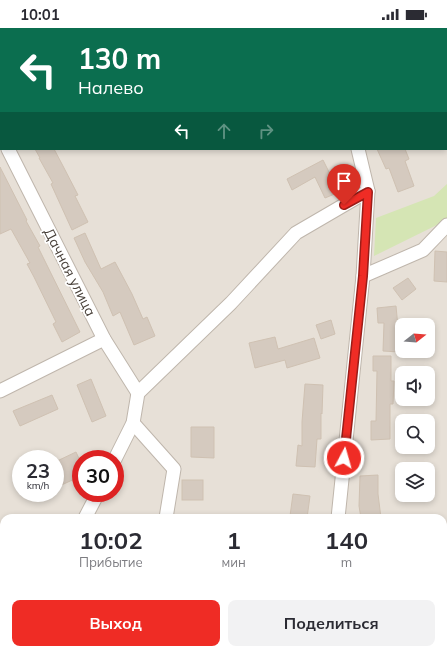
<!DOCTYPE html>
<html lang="ru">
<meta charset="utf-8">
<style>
body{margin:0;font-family:Mulish,sans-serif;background:#f2f2f3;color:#2b2b33;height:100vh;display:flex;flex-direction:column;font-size:15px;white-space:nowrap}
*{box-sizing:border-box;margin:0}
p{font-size:13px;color:#7c7c81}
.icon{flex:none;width:22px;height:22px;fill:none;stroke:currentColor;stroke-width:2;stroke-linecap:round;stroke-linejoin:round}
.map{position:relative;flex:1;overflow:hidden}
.details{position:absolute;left:0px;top:486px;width:447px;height:140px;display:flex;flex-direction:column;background:#fff;border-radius:12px 12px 0 0;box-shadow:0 2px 6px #0003}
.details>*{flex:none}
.top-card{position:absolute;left:0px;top:0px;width:447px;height:122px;box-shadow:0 2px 6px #0003;background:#0b6e4f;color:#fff;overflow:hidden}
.needle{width:26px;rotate:73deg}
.buttons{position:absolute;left:395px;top:290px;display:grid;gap:8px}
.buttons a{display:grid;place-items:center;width:40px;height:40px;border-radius:8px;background:#fff;box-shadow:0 2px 6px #0003;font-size:20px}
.speed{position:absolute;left:12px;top:422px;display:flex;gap:8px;font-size:20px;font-weight:700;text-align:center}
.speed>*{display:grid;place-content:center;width:52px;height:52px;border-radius:50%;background:#fff;box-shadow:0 2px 6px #0003;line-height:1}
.speed small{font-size:10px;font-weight:400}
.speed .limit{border:6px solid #d22;background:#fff;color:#111}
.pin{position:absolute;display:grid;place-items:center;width:34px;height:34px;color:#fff;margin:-41px -17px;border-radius:50% 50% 50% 0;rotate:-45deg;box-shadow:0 0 4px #0007}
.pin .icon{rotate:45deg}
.me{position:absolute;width:44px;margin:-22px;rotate:6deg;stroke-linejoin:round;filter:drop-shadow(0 0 3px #0008)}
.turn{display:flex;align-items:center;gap:14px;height:84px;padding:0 12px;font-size:18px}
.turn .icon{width:52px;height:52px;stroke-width:2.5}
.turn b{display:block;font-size:28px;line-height:34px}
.lanes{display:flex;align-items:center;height:38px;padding:0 12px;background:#0003;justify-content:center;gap:20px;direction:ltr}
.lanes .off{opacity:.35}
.eta{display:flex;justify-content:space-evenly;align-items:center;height:68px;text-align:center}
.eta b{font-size:24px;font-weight:700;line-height:28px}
.primary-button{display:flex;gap:8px;margin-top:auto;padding:8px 12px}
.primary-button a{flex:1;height:46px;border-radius:8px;background:#ef2c25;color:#fff;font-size:16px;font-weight:700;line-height:46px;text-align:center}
.primary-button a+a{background:#f2f2f3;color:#2b2b33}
.status{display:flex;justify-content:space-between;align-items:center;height:28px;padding:0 20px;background:#fff;direction:ltr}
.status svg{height:11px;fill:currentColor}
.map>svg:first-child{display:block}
.residential{fill:#e7e0d7;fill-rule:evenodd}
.green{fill:#d5e5b4}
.building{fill:#d5cabf;stroke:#cfc1b2}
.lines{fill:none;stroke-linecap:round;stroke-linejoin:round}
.street-casing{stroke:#bfb6ac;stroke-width:15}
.street{stroke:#fff;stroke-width:13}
.route-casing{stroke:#9b1d18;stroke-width:10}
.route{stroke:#ef2c25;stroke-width:7}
.labels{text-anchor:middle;stroke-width:3.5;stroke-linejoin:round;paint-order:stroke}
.street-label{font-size:14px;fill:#473f38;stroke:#fff}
</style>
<div class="status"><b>10:01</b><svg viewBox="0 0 49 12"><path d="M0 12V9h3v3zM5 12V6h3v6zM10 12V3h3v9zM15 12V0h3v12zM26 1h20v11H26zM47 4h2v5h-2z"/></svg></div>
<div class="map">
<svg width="447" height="626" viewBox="0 0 447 626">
<rect width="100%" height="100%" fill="#f4efe9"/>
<!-- residential -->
<path class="residential" d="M 0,0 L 447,0 L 447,626 L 0,626 ZM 1,1 L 446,1 L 446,121 L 1,121 ZM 402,297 L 428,297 L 428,323 L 402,323 ZM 402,345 L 428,345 L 428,371 L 402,371 ZM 402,393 L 428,393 L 428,419 L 402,419 ZM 21,431 L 55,431 L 55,465 L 21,465 ZM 81,431 L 115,431 L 115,465 L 81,465 ZM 402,441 L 428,441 L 428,467 L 402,467 ZM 4,490 L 443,490 L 443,622 L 4,622 Z"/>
<!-- green -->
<path class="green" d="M 447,156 L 447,192 L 374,228 L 376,190 L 434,168 Z"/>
<!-- building -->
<g class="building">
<path d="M 35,121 L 54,121 L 63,138 L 78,167 L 75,168 L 88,194 L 72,202 L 51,156 L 53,155 L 39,130 L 40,130 Z"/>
<path d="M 377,121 L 405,121 L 409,131 L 405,133 L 414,158 L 398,164 L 389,140 L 386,141 Z"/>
<path d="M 323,132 L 331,148 L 341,143 L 349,160 L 325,170 L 315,149 L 292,162 L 287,151 Z"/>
<path d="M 0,139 L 27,192 L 26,193 L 40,218 L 38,219 L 80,304 L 62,314 L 53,296 L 56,294 L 34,249 L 27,236 L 30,235 L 11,201 L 0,206 Z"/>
<path d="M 85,205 L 101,241 L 115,234 L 132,266 L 143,291 L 147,289 L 155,308 L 134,317 L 120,284 L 113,288 L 103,264 L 85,234 L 74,210 Z"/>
<path d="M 435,223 L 447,224 L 447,254 L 434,253 Z"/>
<path d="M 408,250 L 416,261 L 402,272 L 393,260 Z"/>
<path d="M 396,278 L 399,310 L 400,310 L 399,324 L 383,323 L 384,295 L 378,295 L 377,280 Z"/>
<path d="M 331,292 L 335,306 L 321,311 L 316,297 Z"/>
<path d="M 275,309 L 278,321 L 314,310 L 320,330 L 287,340 L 285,332 L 255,340 L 249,315 Z"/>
<path d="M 373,328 L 391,328 L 391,353 L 394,353 L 393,376 L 390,376 L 390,411 L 371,412 L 371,393 L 376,393 L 377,343 L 373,343 Z"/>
<path d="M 91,351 L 106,388 L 92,394 L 77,357 Z"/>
<path d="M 305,356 L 323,357 L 322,386 L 321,385 L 321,411 L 317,411 L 315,439 L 296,438 L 298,417 L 302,418 L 302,394 Z"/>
<path d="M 52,367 L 58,381 L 20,398 L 13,383 Z"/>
<path d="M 191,399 L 214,399 L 214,430 L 191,429 Z"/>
<path d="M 76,424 L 81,435 L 81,448 L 55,460 L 55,434 Z"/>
<path d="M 378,447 L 378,466 L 381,490 L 361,490 L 359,478 L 360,448 Z"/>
<rect x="182" y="452" width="21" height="20"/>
<path d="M 293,466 L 310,468 L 307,490 L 290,488 Z"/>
</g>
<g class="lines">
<!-- street casing -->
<g class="street-casing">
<g id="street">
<path d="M 302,0 L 303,1"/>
<path d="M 0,106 L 1,108"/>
<path d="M 8,121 L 104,311 L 138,365"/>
<path d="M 363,248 L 423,222 L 447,197"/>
<path d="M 0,363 L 104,311"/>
<path d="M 133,395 L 174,441 L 166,490"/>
<path d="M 115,431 L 133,395 L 138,365 L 231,275 L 296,205 L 368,163"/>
<path d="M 85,490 L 98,465"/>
<path d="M 338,490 L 363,248 L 368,163 L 358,121"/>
<path d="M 167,622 L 167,626"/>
<path d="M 16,626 L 18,622"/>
<path d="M 324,626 L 324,622"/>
</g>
</g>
<!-- street -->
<use href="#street" class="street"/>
</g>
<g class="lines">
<!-- route casing -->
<g class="route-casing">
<path id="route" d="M 344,430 L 363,248 L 368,164 L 344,177"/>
</g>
<!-- route -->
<use href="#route" class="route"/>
</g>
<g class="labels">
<!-- street labels -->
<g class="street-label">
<text transform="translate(70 244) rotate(63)" y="5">Дачная улица</text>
</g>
</g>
</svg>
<div class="buttons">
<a><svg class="needle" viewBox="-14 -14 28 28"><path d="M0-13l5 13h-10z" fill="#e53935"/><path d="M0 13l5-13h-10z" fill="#7c7c81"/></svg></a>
<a><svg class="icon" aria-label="sound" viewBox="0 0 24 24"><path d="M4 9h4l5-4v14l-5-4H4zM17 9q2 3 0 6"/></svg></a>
<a><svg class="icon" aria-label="search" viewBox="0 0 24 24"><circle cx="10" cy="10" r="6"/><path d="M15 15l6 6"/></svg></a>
<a><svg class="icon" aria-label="layers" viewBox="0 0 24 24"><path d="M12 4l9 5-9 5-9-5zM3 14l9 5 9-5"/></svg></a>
</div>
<div class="speed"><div>23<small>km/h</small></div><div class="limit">30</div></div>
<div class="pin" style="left:344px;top:177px;background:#d93025"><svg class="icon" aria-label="arrive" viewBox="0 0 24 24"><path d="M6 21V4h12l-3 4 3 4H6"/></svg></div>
<svg class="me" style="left:344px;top:430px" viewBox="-20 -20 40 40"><circle r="17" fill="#ef2c25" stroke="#fff" stroke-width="3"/><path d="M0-11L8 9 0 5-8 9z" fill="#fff"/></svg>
<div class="top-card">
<div class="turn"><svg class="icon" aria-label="left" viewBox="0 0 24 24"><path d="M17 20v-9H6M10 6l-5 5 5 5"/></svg><div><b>130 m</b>Налево</div></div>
<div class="lanes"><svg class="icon" aria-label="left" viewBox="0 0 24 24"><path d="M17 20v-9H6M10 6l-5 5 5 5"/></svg><svg class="icon off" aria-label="ahead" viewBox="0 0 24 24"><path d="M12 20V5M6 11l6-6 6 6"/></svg><svg class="icon off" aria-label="right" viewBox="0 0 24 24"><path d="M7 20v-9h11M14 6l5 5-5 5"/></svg></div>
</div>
<section class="details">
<div class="eta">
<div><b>10:02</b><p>Прибытие</p></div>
<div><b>1</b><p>мин</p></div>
<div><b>140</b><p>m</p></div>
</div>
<div class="primary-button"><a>Выход</a><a>Поделиться</a></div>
</section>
</div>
